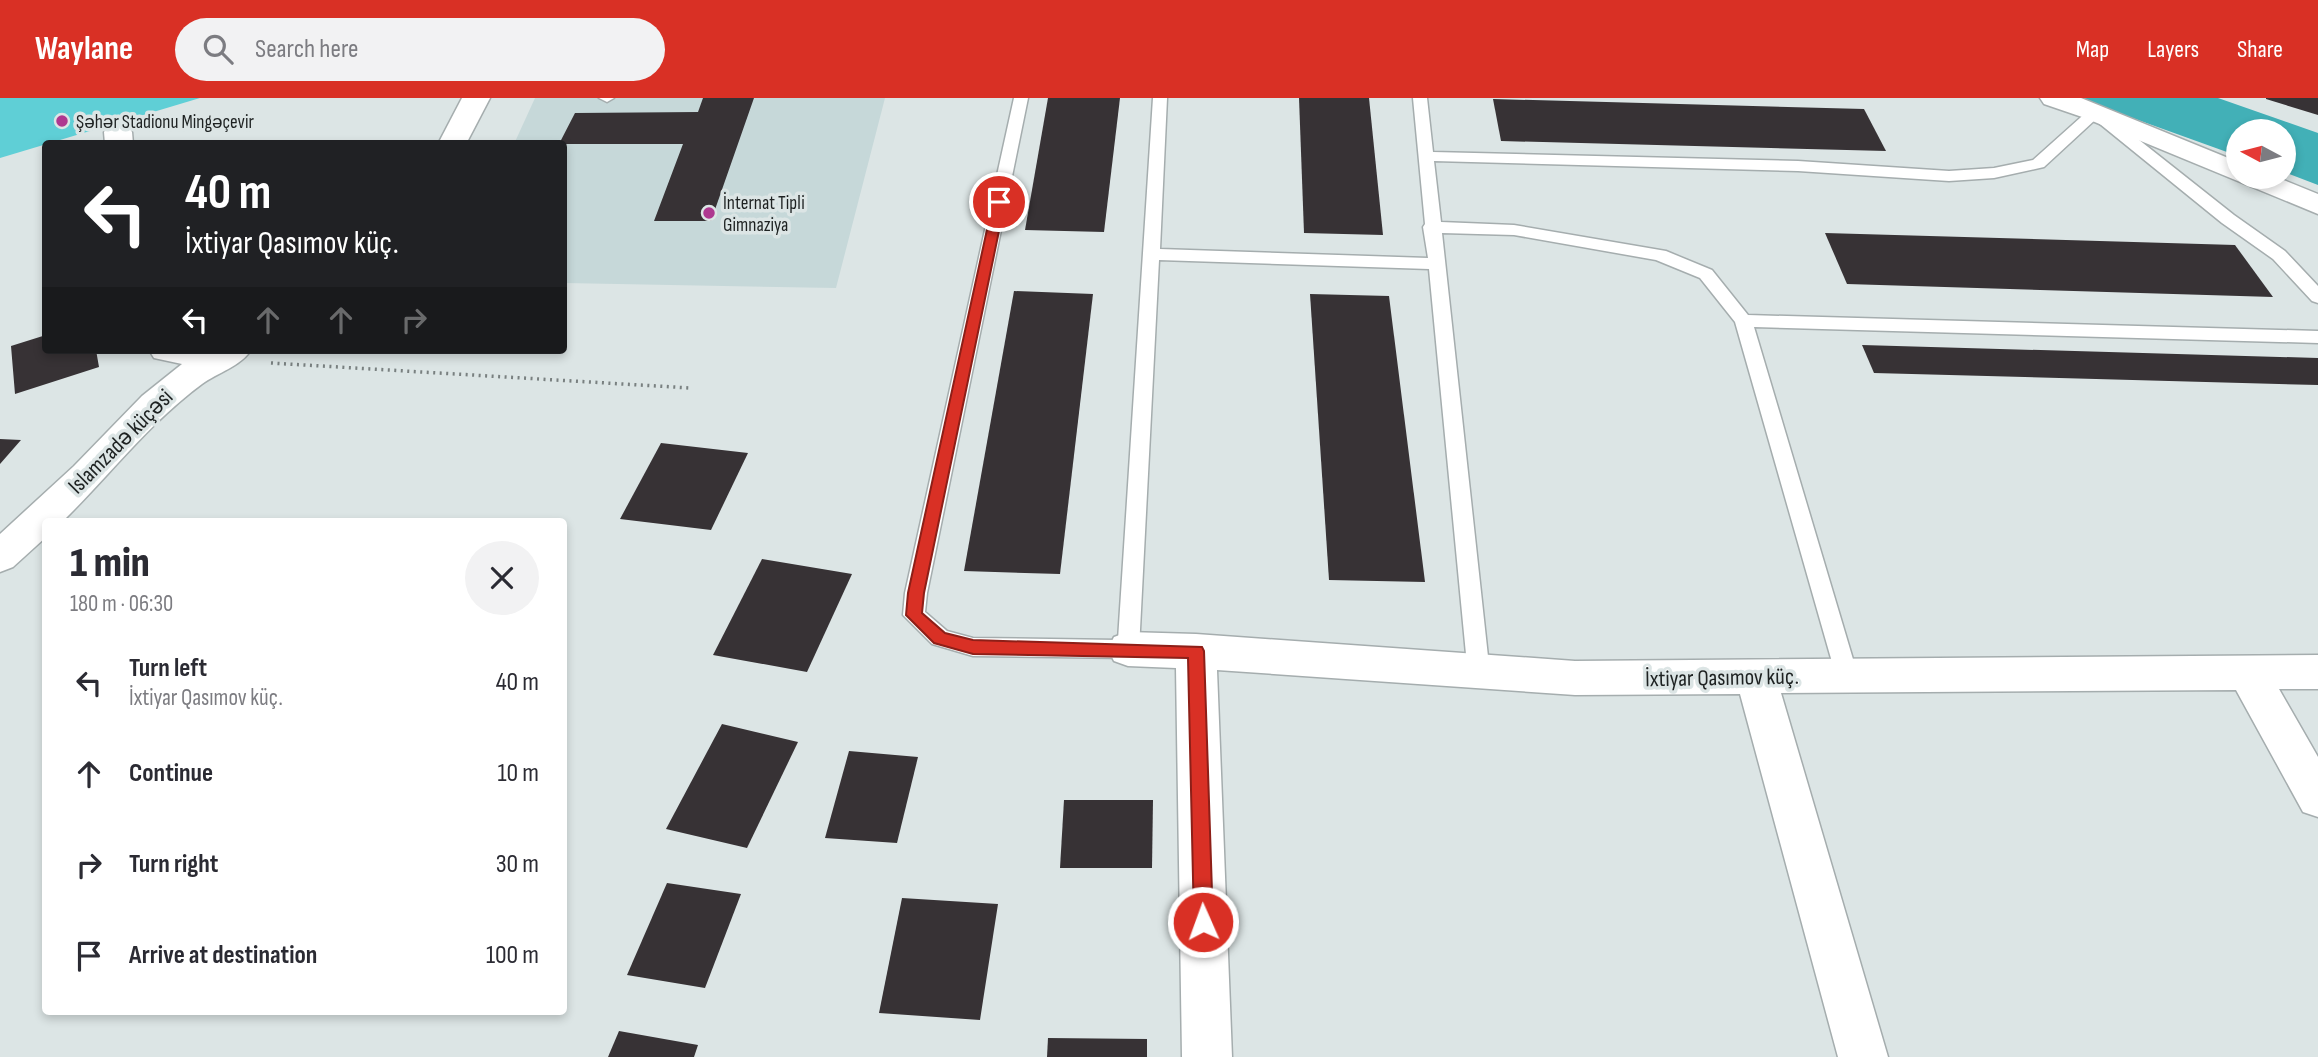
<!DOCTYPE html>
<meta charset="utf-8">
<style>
body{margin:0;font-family:"Sofia Sans Condensed",sans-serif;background:#f2f2f3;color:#2b2b33;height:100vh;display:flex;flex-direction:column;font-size:26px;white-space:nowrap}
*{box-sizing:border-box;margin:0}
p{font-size:23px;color:#7c7c81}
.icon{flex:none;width:38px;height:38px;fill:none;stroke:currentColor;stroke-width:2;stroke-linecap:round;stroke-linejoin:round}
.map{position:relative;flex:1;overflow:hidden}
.side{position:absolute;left:42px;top:420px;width:525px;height:497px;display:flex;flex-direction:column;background:#fff;border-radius:7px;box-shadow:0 4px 10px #0003}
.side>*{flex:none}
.hud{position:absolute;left:42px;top:42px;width:525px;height:214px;border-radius:7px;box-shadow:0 4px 10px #0003;background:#202124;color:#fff;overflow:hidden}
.needle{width:46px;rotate:277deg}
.tools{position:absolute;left:2226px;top:21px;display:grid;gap:14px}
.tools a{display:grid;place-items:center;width:70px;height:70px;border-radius:50%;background:#fff;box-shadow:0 4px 10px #0003;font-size:35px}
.pin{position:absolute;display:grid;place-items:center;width:60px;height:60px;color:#fff;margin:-30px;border:4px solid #fff;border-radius:50%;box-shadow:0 2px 7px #0007}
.me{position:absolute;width:77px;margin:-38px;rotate:358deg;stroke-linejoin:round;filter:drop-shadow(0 0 5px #0008)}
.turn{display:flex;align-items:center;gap:24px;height:147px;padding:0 28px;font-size:32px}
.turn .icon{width:91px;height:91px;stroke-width:2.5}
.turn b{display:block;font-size:49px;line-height:60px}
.lanes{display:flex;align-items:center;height:66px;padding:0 28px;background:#0003;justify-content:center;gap:35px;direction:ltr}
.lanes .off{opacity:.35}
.round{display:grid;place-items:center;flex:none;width:74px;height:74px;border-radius:37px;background:#f2f2f3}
.overview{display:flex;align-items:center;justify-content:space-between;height:119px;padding:0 28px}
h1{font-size:42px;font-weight:800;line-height:52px}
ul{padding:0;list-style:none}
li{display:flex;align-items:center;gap:21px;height:91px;padding:0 28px}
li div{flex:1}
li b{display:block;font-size:26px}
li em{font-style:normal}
header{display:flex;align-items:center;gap:42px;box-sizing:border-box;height:98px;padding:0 35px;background:#d93025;color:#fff}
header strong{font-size:33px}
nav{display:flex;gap:38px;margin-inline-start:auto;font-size:24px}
.search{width:490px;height:63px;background:#f2f2f3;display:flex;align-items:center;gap:18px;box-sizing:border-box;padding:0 24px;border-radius:38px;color:#7c7c81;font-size:26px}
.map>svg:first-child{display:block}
.built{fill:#c6d8d9}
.green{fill:#5fcfd6}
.forest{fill:#42b0b7}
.building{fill:#373235}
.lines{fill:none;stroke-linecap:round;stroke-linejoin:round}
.service-casing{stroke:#a5adae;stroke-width:3}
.minor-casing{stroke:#a5adae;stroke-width:3}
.path{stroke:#798080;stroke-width:3.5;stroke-dasharray:2 4.5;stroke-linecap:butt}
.service{fill:#fff;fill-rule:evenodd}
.minor{fill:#fff;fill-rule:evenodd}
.route{fill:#d93025;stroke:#8d1f18;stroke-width:2}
.poi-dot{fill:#ae3890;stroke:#dce5e5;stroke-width:2.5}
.labels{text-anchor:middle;stroke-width:7;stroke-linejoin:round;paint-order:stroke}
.far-poi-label{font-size:19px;fill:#1e2222;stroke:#dce5e5;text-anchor:start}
.street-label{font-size:23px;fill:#1e2222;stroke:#dce5e5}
</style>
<header>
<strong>Waylane</strong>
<div class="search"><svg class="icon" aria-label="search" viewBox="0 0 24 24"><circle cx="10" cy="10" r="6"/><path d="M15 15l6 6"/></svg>Search here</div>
<nav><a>Map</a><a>Layers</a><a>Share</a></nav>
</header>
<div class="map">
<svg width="2318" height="959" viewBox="0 0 2318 959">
<rect width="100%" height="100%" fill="#dce5e5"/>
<!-- built -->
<path class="built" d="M 535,0 L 885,0 L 836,190 L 564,185 L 564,46 L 514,46 Z"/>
<!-- green -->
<path class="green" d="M 0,0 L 200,0 L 0,60 Z"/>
<!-- forest -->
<path class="forest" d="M 2077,0 L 2218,0 L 2318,35 L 2318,87 L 2284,74 L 2284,33 L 2238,33 L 2238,58 Z"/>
<!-- building -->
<g class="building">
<path d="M 703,0 L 754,0 L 711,123 L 654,123 L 683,46 L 559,46 L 575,15 L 698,14 Z"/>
<path d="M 1048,0 L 1120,0 L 1104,134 L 1025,132 Z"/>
<path d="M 1299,0 L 1369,0 L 1383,137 L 1304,135 Z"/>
<path d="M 2318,0 L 2318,17 L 2266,1 L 2266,0 Z"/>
<path d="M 1493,1 L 1864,11 L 1886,53 L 1501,43 Z"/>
<path d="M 1825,135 L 2235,147 L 2273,199 L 1847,186 Z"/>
<path d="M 1014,193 L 1093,196 L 1060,476 L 964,473 Z"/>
<path d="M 1310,196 L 1389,198 L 1425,484 L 1329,482 Z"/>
<path d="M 46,237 L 46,252 L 96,252 L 99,269 L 15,296 L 11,248 Z"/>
<path d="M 1862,247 L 2318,260 L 2318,287 L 1874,275 Z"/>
<path d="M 0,341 L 21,342 L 0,366 Z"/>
<path d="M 661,345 L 748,355 L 711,432 L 620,421 Z"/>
<path d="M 762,461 L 852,476 L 807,574 L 713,557 Z"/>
<path d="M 722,626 L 798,644 L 747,750 L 666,731 Z"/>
<path d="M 849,653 L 918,659 L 897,745 L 825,740 Z"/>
<path d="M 1064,702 L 1153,702 L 1152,770 L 1060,770 Z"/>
<path d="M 667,785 L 741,796 L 705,890 L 627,877 Z"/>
<path d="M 902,800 L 998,806 L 980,922 L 879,915 Z"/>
<path d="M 619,933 L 698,947 L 694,959 L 608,959 Z"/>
<path d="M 1048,940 L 1147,941 L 1147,959 L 1047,959 Z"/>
</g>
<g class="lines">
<!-- service casing -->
<g class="service-casing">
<g id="service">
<path d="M 599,0 L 614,0 L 607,4 Z"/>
<path d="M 1014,0 L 1028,0 L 927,495 L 925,514 L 947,533 L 973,540 L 1118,542 L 1153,0 L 1167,0 L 1160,151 L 1428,160 L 1423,129 L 1425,126 L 1413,0 L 1427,0 L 1433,54 L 1798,63 L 1949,73 L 1994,70 L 2033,62 L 2090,11 L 2100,11 L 2234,117 L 2285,153 L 2318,188 L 2318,205 L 2312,203 L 2273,161 L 2222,125 L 2095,22 L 2044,69 L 1994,80 L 1949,83 L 1798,73 L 1434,63 L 1441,124 L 1514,127 L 1666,153 L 1712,172 L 1748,217 L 2318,233 L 2318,245 L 1754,229 L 1858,578 L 1855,585 L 1847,587 L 1839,585 L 1836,578 L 1735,224 L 1700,180 L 1656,162 L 1514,137 L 1442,135 L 1490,577 L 1487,584 L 1479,586 L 1471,584 L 1468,577 L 1429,171 L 1159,162 L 1139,551 L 1136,557 L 1128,560 L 973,558 L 932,546 L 903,517 L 905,495 Z"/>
</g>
</g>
<!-- minor casing -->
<g class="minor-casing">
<g id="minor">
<path d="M 462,0 L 490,0 L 466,46 L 438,46 Z"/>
<path d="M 2040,0 L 2081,0 L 2238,64 L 2238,79 L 2276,79 L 2318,96 L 2318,116 L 2085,20 L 2044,6 Z"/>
<path d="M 118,26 L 128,28 L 132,34 L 133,46 L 105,46 L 104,34 L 108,28 Z"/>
<path d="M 149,252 L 251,252 C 241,268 217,275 202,286 C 149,325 109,378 62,424 L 46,424 L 46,439 L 13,469 L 0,474 L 0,436 L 74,368 L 142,298 L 182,266 L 154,260 Z"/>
<path d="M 1128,534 L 1196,536 L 1575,563 L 2318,557 L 2318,591 L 2279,591 L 2318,659 L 2318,719 L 2303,714 L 2236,592 L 1781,595 L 1888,959 L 1838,959 L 1740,596 L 1575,597 L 1217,572 L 1232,959 L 1182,959 L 1176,570 L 1128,568 L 1114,563 L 1108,551 L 1114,539 Z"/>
</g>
</g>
<!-- path -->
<path class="path" d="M 271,265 L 690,290"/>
<!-- service -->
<use href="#service" class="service"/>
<!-- minor -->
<use href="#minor" class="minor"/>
</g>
<!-- route -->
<path class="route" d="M 999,101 L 1005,104 L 924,495 L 922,515 L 945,535 L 973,542 L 1202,549 L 1204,553 L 1213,824 L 1210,830 L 1203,833 L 1197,830 L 1194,824 L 1188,560 L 973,556 L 934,545 L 906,517 L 908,495 L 993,104 Z"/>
<!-- markers -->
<g class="poi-dot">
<circle cx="62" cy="23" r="7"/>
<circle cx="709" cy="115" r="7"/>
</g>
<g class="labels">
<!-- far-poi labels -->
<g class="far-poi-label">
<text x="76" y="30">Şəhər Stadionu Mingəçevir</text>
<text x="723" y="111">İnternat Tipli<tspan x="723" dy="22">Gimnaziya</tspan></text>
</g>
<!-- street labels -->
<g class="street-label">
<text transform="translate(120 343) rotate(-45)" y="8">Islamzadə küçəsi</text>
<text transform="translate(1722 579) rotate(-1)" y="8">İxtiyar Qasımov küç.</text>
</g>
</g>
</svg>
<div class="tools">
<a><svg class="needle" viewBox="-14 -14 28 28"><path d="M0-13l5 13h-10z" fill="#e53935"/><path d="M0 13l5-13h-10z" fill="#7c7c81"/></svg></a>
</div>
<div class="pin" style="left:999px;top:104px;background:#d93025"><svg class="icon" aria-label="arrive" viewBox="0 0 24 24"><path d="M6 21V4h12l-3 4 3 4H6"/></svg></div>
<svg class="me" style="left:1203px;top:824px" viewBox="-20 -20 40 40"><circle r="17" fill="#d93025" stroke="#fff" stroke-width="3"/><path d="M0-11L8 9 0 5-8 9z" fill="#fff"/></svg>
<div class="hud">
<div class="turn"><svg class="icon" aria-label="left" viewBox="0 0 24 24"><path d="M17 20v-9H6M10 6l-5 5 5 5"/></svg><div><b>40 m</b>İxtiyar Qasımov küç.</div></div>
<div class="lanes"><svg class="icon" aria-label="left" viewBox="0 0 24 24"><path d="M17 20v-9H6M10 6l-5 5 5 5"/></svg><svg class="icon off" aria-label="ahead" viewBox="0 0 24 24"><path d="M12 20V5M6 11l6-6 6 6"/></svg><svg class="icon off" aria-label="ahead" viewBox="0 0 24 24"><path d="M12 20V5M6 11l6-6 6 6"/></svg><svg class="icon off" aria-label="right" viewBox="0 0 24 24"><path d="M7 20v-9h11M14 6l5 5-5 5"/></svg></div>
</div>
<section class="side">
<div class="overview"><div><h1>1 min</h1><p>180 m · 06:30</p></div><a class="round"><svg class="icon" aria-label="close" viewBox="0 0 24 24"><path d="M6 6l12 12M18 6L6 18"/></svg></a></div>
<ul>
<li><svg class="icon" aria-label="left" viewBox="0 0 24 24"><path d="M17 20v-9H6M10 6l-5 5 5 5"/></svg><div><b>Turn left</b><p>İxtiyar Qasımov küç.</p></div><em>40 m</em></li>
<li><svg class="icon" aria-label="ahead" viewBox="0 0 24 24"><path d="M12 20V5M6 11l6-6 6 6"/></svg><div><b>Continue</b></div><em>10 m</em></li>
<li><svg class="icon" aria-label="right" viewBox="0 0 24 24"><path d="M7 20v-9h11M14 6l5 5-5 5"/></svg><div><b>Turn right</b></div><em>30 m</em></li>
<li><svg class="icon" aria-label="arrive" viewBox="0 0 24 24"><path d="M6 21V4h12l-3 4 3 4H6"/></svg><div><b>Arrive at destination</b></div><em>100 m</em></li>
</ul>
</section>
</div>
